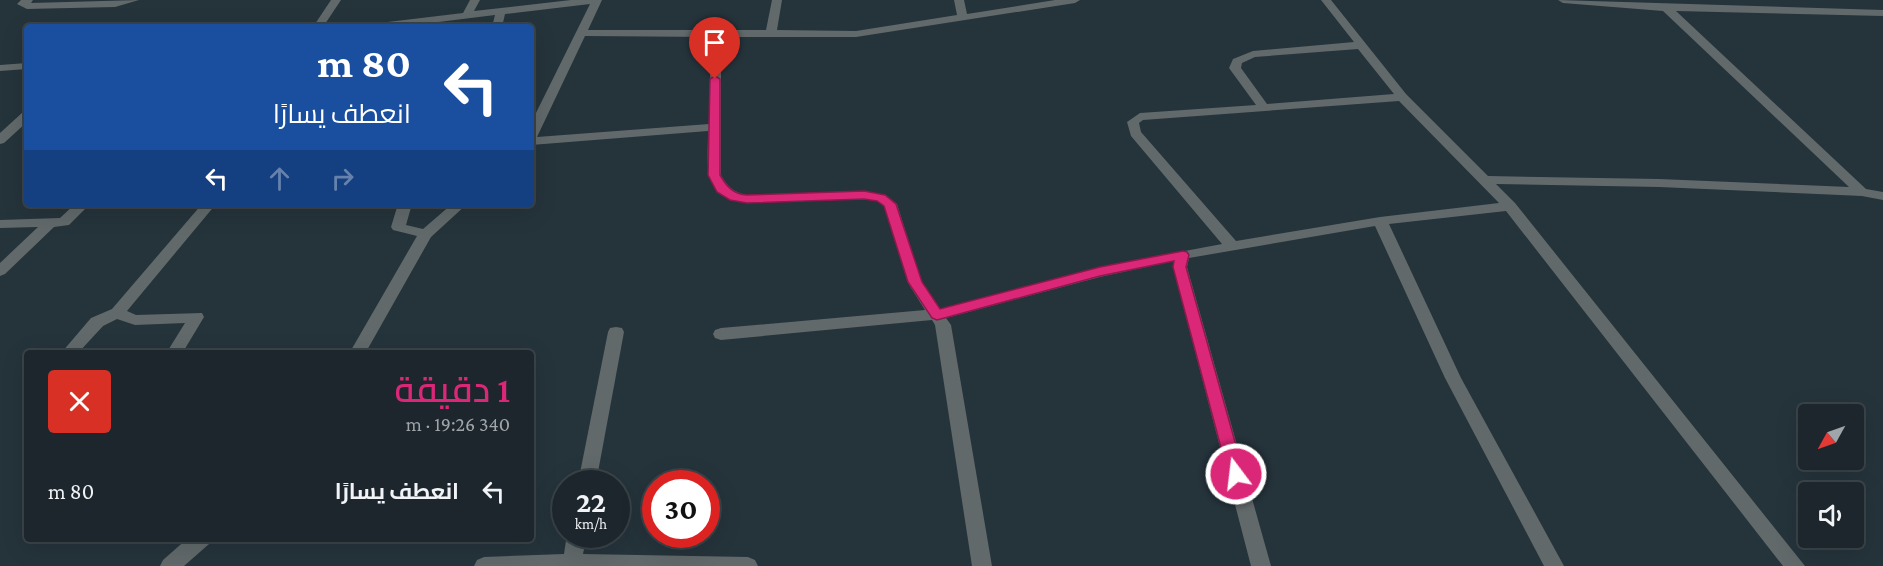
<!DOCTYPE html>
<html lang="ar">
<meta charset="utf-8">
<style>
body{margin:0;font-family:"Crimson Pro",Cairo,serif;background:#293238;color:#f1f3f6;direction:rtl;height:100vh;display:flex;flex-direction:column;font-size:22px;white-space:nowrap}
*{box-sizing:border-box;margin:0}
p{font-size:20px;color:#a0a5a9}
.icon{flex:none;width:33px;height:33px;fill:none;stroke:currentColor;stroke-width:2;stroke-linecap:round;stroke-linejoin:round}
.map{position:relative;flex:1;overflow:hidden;direction:ltr}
.sheet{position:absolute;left:24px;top:350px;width:510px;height:192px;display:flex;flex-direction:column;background:#1c262c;border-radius:6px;box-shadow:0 6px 24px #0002,0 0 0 2px #3a4348;direction:rtl}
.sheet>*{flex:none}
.hud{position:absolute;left:24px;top:24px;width:510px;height:183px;border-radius:6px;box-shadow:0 6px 24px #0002,0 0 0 2px #3a4348;direction:rtl;background:#1a4fa0;color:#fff;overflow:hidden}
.needle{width:39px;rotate:230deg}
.controls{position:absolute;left:1798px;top:404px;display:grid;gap:12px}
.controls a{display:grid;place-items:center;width:66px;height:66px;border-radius:6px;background:#1c262c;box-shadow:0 6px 24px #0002,0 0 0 2px #3a4348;font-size:30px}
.speed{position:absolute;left:552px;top:470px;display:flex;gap:12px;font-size:30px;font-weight:700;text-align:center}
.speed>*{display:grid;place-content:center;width:78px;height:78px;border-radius:50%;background:#1c262c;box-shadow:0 6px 24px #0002,0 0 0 2px #3a4348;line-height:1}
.speed small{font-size:15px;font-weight:400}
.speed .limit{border:9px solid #d22;background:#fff;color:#111}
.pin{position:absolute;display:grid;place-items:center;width:51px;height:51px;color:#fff;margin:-62px -26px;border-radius:50% 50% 50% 0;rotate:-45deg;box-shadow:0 0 6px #0007}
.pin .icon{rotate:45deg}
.me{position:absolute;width:66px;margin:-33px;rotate:345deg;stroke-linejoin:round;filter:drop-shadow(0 0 4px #0008)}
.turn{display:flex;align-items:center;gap:21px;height:126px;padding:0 24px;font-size:27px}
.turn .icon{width:78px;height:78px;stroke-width:2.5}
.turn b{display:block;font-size:42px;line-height:51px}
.lanes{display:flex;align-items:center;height:57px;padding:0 24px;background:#0003;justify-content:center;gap:30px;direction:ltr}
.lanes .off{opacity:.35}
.round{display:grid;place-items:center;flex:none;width:63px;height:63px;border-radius:6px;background:#293238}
.head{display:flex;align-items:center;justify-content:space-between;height:102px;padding:0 24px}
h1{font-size:36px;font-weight:600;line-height:45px;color:#db2777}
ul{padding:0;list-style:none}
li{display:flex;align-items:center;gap:18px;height:78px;padding:0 24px}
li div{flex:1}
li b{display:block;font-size:22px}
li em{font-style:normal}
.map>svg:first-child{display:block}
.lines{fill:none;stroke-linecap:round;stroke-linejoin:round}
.minor{fill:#61696b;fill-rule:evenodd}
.route{fill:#db2777;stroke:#8e194d;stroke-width:1.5}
</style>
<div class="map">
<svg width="1883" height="566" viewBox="0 0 1883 566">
<rect width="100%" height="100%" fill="#25333b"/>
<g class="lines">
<!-- minor -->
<g class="minor">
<path d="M 21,0 L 33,0 L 31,3 L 139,0 L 115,7 L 27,9 L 17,4 Z"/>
<path d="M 331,0 L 341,0 L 323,27 L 313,27 Z"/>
<path d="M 470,0 L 480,0 L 474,11 L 571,0 L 602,0 L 588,30 L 766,30 L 772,0 L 782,0 L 777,30 L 856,31 L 957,15 L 954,0 L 964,0 L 967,14 L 1055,0 L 1080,0 L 1075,3 L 856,37 L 721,37 L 721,175 C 727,186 734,193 747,195 L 864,191 L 886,195 L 897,204 L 922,283 L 940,309 L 1100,267 L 1222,244 L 1131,136 L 1127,122 L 1140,113 L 1256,105 L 1229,68 L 1233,59 L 1253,51 L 1354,42 L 1321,0 L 1331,0 L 1406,94 L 1488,176 L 1659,179 L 1849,187 L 1663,11 L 1563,3 L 1558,0 L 1883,10 L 1883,16 L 1676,11 L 1866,189 L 1883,192 L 1883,200 L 1862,196 L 1659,187 L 1496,184 L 1515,203 L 1805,566 L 1783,566 L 1506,211 L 1389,224 L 1461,378 L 1564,566 L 1544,566 L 1445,378 L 1375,226 L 1189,258 L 1187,267 L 1271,566 L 1251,566 L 1173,267 L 1174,261 L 1100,277 L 946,318 L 951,325 L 992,566 L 972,566 L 935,325 L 932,320 L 721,340 L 715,338 L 713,334 L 715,330 L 721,328 L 925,310 L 908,283 L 884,206 L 877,201 L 864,199 L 747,203 C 701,196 708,168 708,131 L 531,145 L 531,123 L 590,4 L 505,14 L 502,27 L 492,27 L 495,15 L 398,27 L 366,27 L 371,24 L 463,13 ZM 585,36 L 711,37 L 709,124 L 537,137 ZM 1358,49 L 1394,94 L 1267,104 L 1241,68 L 1242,63 L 1255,57 ZM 1399,101 L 1499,203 L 1380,217 L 1236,241 L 1141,132 L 1139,123 L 1143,120 Z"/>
<path d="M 27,63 L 27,69 L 0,71 L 0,65 Z"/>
<path d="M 27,111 L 27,122 L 4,143 L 0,144 L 0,133 L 23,112 Z"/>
<path d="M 75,204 L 90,204 L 69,225 L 54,227 L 5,274 L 0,276 L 0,263 L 38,227 L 0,228 L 0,220 L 60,218 Z"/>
<path d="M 202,204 L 216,204 L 127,311 L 136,315 L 202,313 L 204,317 L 183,352 L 167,352 L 185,323 L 135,325 L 117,319 L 103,326 L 79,352 L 62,352 L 91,318 L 112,309 Z"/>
<path d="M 398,204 L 412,204 L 406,225 L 423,229 L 452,204 L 467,204 L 431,237 L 366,352 L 350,352 L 417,236 L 393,230 L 391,227 Z"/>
<path d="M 616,327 L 622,328 L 624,332 L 596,483 L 578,483 L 608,332 L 610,328 Z"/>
<path d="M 567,534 L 587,534 L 583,554 L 748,557 L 755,560 L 758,566 L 474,566 L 477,560 L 484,557 L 564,554 Z"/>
<path d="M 188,538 L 211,538 L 209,544 L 184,566 L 160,566 L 163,560 Z"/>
</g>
</g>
<!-- route -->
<path class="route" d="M 715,76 L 720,79 L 720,175 C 727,187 733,194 747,195 L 864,191 L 885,195 L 896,204 L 922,282 L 940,309 L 1100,267 L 1183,251 L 1187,252 L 1189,255 L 1186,267 L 1244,474 L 1242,479 L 1236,480 L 1230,479 L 1228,474 L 1173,267 L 1174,261 L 1100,276 L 937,320 L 932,318 L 908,282 L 884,206 L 877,201 L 864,199 L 747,203 L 730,200 L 717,192 L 708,175 L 710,79 Z"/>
</svg>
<div class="controls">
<a><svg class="needle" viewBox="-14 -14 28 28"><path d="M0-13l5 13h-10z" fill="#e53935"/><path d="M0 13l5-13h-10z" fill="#a0a5a9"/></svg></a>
<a><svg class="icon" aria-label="sound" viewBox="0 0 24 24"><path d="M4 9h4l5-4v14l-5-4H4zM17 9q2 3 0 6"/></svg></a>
</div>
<div class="speed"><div>22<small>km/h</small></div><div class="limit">30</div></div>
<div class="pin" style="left:715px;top:79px;background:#d93025"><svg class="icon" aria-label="arrive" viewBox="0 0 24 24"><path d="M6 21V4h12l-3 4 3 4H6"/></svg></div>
<svg class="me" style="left:1236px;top:474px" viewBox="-20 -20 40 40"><circle r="17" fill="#db2777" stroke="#fff" stroke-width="3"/><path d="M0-11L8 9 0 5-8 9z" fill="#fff"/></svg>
<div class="hud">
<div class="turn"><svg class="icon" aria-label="left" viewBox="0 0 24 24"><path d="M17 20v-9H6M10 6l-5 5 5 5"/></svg><div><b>80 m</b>انعطف يسارًا</div></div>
<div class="lanes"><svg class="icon" aria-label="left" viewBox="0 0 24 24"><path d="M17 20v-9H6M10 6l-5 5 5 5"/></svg><svg class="icon off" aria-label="ahead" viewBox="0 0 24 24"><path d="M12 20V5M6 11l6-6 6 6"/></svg><svg class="icon off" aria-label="right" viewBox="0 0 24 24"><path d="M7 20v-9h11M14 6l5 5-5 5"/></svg></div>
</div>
<section class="sheet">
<div class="head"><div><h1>1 دقيقة</h1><p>340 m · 19:26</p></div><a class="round" style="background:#d93025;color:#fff"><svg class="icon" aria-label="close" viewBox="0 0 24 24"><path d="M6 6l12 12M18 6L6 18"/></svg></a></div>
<ul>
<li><svg class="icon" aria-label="left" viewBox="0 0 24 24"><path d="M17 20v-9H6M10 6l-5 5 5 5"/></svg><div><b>انعطف يسارًا</b></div><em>80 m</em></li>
</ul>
</section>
</div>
